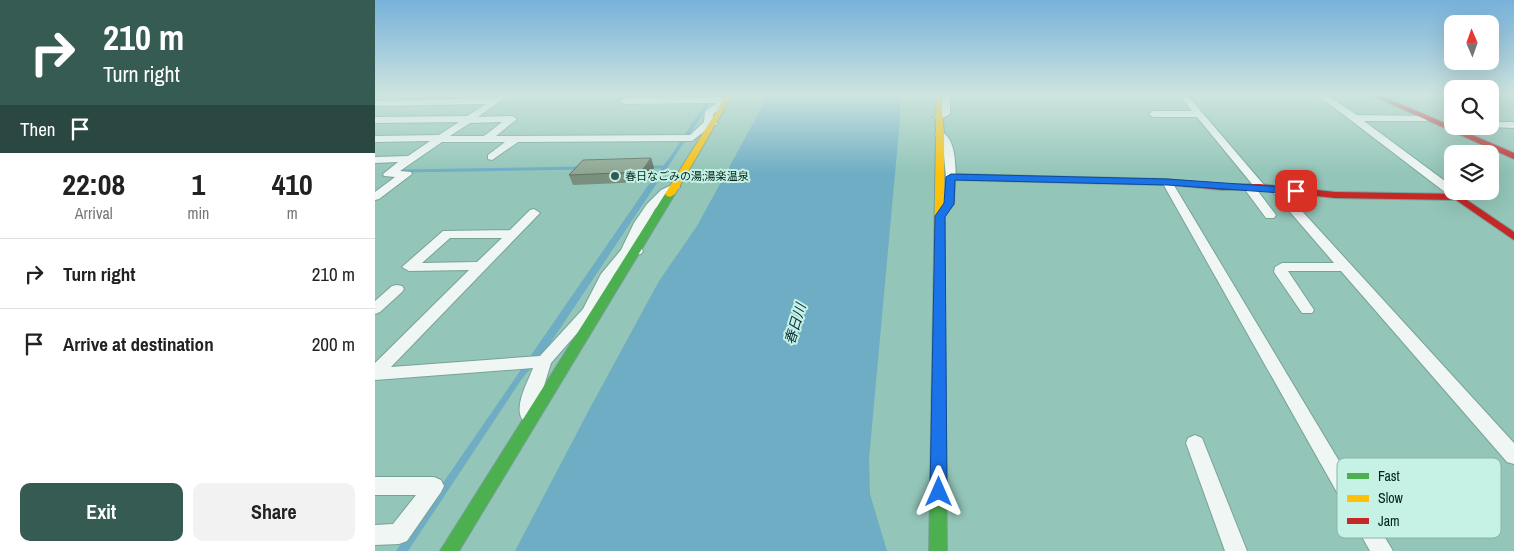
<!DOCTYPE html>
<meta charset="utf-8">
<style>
body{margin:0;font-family:"Archivo Narrow","Noto Sans JP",sans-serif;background:#f2f2f2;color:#222;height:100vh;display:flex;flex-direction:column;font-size:19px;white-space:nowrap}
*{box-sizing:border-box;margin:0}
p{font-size:16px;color:#767676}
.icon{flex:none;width:28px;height:28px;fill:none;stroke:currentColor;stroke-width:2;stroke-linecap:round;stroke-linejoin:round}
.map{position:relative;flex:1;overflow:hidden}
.drawer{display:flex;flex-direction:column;background:#fff;width:375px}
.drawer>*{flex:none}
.banner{background:#355b52;color:#fff;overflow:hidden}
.needle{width:32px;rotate:358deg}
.buttons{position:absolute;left:1069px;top:15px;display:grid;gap:10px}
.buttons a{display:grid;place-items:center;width:55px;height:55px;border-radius:10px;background:#fff;box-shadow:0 5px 20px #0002;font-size:25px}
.pin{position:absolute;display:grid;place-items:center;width:42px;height:42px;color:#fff;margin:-21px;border-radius:10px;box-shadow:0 2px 8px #0006}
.me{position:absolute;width:55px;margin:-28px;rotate:0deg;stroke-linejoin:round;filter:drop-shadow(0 0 4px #0008)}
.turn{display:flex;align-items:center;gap:18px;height:105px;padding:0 20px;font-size:22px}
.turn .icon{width:65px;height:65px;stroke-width:2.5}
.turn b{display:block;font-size:35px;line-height:42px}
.then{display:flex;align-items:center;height:48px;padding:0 20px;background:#0003;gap:10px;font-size:19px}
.eta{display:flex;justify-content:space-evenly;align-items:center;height:85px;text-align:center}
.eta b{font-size:30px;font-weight:800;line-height:35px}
.cta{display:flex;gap:10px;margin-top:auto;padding:10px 20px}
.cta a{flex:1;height:58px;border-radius:10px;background:#355b52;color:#fff;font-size:20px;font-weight:800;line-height:58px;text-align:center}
.cta a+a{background:#f2f2f2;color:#222}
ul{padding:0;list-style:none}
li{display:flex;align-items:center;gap:15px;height:70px;padding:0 20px;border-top:1px solid #e0e0e0}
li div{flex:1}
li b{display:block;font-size:19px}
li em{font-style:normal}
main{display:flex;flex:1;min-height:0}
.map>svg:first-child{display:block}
.water{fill:#6fadc4}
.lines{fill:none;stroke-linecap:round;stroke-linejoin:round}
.stream{stroke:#6fadc4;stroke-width:3}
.street-casing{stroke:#79a297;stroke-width:2}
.fast-casing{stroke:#79a297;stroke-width:2}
.slow-casing{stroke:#79a297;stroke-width:2}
.jam-casing{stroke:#79a297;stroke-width:2}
.street{fill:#eff6f4;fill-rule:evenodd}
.fast{fill:#4caf50;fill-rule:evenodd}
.slow{fill:#ffc107;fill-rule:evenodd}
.jam{fill:#c62828;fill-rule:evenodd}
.wall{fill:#7a8f7e}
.shaded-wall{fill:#637466}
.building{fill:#8ea692;stroke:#637466}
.route{fill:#1a73e8;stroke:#114b97}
.poi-dot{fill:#355b52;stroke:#c6f2e5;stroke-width:2}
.labels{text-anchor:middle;stroke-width:4;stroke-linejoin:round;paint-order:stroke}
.far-poi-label{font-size:11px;fill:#03221b;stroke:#c6f2e5;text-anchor:start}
.water-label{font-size:14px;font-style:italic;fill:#0e2e3e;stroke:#c6f2e5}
.key{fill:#c6f2e5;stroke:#8cb4a8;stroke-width:1}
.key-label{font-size:14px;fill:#03221b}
</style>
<main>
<section class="drawer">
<div class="banner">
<div class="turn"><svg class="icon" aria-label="right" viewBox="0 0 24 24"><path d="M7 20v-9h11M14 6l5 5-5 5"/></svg><div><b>210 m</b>Turn right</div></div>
<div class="then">Then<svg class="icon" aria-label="arrive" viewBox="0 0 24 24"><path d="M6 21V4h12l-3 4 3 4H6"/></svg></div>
</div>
<div class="eta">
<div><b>22:08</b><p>Arrival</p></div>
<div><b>1</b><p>min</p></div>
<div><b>410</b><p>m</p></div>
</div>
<ul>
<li><svg class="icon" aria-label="right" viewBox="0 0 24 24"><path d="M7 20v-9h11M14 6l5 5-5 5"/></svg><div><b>Turn right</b></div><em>210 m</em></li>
<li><svg class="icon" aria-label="arrive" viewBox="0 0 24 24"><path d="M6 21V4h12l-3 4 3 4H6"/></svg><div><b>Arrive at destination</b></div><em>200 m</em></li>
</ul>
<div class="cta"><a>Exit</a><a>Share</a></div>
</section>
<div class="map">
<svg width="1139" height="551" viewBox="0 0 1139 551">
<rect width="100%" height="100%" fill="#93c5b8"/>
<!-- water -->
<g class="water">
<path d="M 335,96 L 340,96 L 170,351 L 146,380 L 33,551 L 21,551 L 272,187 L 295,157 Z"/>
<path d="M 393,96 L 525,96 L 525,119 L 494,459 L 495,494 L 512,551 L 140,551 L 215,408 L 284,281 L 322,226 Z"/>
</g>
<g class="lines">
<!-- stream -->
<g class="stream">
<path d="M 274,167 L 291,167"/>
<path d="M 24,171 L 206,168"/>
</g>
<!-- street casing -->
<g class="street-casing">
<g id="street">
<path d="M 123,96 L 132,96 L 103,117 L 137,116 L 142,119 L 121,136 L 315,135 L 329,122 L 330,111 L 342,103 L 249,104 L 245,101 L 249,98 L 352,97 L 356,100 L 338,114 L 338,120 L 343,123 L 341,125 L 336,126 L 317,141 L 143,142 L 117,160 L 113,159 L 113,155 L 130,142 L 67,142 L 25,171 L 36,172 L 37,174 L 4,199 L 0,200 L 0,192 L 20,177 L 9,176 L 8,174 L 23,162 L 0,163 L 0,157 L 33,156 L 55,141 L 0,142 L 0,136 L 64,135 L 84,122 L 0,123 L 0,117 L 92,116 L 111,104 L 2,106 L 0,105 L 0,101 L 119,98 ZM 127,122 L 109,136 L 75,136 L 95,123 Z"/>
<path d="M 567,96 L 575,96 L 575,114 L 564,120 L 559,117 L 567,113 Z"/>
<path d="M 805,96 L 813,96 L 889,185 L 891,187 L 889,189 L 882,190 L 901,215 L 899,218 L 891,218 L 868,187 L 870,185 L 877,184 L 822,117 L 778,117 L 774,114 L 778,111 L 817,111 Z"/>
<path d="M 944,96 L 953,96 L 982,115 L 1054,116 L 1054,120 L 1051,121 L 989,121 L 1078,187 L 1078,191 C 1083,191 1086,193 1089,197 L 1087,199 L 1079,199 Z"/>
<path d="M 1115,122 L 1139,122 L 1139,128 L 1112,127 L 1115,126 Z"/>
<path d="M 565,131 C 581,138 580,162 581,177 L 580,179 L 576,180 L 571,177 L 568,145 L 560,134 Z"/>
<path d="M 792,179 L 797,182 L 1018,551 L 995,551 L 787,182 Z"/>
<path d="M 299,184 L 305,187 L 280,209 L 260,247 L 266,248 L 268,251 L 266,254 L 256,255 L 239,275 L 219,314 L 176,363 L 159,419 L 153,421 L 147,419 C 139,405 153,382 158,368 L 0,380 L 0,363 L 94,270 L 34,271 L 27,267 L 68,231 L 135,230 L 155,210 L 159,209 L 165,213 L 16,367 L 165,356 L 208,309 L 226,274 L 246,250 L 259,223 L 272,204 L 286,190 ZM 75,238 L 127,238 L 102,262 L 47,263 Z"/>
<path d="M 901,186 L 905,187 L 1139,443 L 1139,464 L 1132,462 L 966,271 L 913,271 L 939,310 L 937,313 L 927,313 L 899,272 L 900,267 L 907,263 L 959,263 L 897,191 L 895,189 L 897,187 Z"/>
<path d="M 22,285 L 27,286 L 29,289 L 27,292 L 5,312 L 0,314 L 0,301 L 17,286 Z"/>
<path d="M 820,435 L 827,438 L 829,443 L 872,551 L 850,551 L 811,443 L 813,438 Z"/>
<path d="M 0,477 L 59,477 L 66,480 L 69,486 L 66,492 L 32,541 L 24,544 L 0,545 L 0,525 L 18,524 L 41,495 L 0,495 Z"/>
</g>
</g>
<!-- fast casing -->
<g class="fast-casing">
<g id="fast">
<path d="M 576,174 L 790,179 L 794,182 L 790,185 L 580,180 L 579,204 L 568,218 L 562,218 L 560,216 L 569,204 L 572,177 Z"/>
<path d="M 295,191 L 300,194 L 84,551 L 65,551 L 290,194 Z"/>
<path d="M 564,310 L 570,314 L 572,551 L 554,551 L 558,314 Z"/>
</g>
</g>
<!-- slow casing -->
<g class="slow-casing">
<g id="slow">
<path d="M 351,96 L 357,96 L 300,194 L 295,197 L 292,196 L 290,194 Z"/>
<path d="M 560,96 L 566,96 L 569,134 L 570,314 L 564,318 L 558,314 L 561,134 Z"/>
</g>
</g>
<!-- jam casing -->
<g class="jam-casing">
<g id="jam">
<path d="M 998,96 L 1007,96 L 1139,153 L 1139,159 Z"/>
<path d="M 790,179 L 847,184 L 885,184 L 960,192 L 1083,194 L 1139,232 L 1139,240 L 1081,200 L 960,198 L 885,190 L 847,190 L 787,184 L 786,182 Z"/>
</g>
</g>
<!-- street -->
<use href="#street" class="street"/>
<!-- fast -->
<use href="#fast" class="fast"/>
<!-- slow -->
<use href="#slow" class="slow"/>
<!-- jam -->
<use href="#jam" class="jam"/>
</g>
<!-- wall -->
<path class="wall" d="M 276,158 L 279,168 L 269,182 L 198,185 L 194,175 Z"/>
<!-- shaded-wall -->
<path class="shaded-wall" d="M 276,158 L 279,168 L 269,182 L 266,172 Z"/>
<!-- building -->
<path class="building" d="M 276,158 L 266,172 L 194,175 L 208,160 Z"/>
<!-- sky -->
<linearGradient id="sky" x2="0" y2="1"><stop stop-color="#77b1da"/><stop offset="0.55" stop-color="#cee5df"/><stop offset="1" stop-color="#cee5df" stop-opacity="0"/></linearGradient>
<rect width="1139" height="173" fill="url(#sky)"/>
<!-- route -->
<path class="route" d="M 576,174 L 792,179 L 921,188 L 926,191 L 921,194 L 792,185 L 580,180 L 579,204 L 570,217 L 572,492 L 569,497 L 564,499 L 558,497 L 555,492 L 560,216 L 569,203 L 571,177 Z"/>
<!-- markers -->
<circle class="poi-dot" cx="240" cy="176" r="5"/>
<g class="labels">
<!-- far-poi labels -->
<g class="far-poi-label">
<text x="250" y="180">春日なごみの湯;湯楽温泉</text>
</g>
<!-- water labels -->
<g class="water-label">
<text transform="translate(420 324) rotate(-73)" y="5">春日川</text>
</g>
</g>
<!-- legend -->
<rect x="962" y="458" width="164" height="80" rx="8" class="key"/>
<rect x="972" y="473" width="22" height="6" fill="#4caf50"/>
<rect x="972" y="495" width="22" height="7" fill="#ffc107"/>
<rect x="972" y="518" width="22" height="6" fill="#c62828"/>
<g class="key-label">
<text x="1003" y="481">Fast</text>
<text x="1003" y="503">Slow</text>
<text x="1003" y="526">Jam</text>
</g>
</svg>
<div class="buttons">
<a><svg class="needle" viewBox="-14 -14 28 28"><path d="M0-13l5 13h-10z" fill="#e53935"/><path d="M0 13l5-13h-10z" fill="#767676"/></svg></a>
<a><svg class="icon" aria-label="search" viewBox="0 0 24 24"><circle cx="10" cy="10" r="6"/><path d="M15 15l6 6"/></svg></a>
<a><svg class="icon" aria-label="layers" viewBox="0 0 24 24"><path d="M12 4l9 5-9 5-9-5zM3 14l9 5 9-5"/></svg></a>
</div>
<div class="pin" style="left:921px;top:191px;background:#d93025"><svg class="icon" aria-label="arrive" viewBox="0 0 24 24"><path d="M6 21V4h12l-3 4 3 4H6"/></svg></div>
<svg class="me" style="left:564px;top:492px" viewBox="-20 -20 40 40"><path d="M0-17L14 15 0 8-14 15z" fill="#1a73e8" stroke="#fff" stroke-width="4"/></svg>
</div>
</main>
